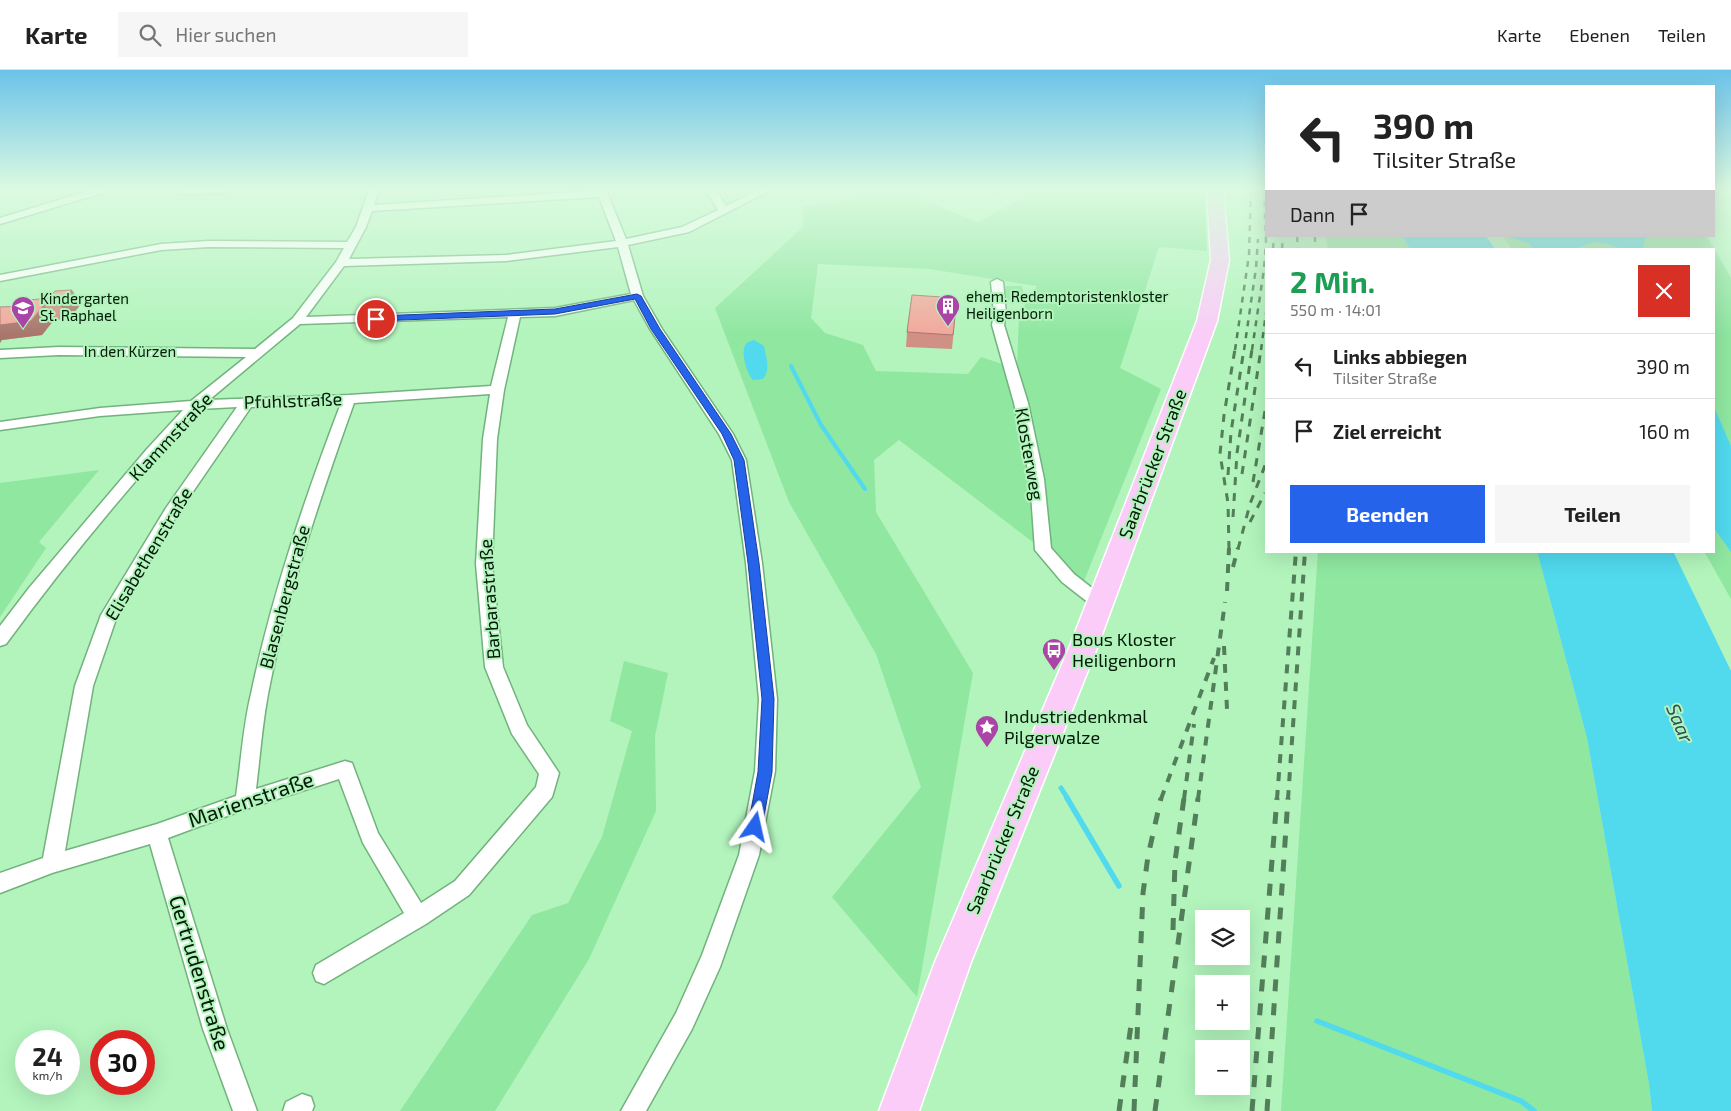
<!DOCTYPE html>
<html lang="de">
<meta charset="utf-8">
<style>
body{margin:0;font-family:"Exo 2",sans-serif;background:#f6f6f6;color:#222;height:100vh;display:flex;flex-direction:column;font-size:19px;white-space:nowrap}
*{box-sizing:border-box;margin:0}
p{font-size:16px;color:#767676}
.icon{flex:none;width:28px;height:28px;fill:none;stroke:currentColor;stroke-width:2;stroke-linecap:round;stroke-linejoin:round}
.map{position:relative;flex:1;overflow:hidden}
.sheet{position:absolute;left:1265px;top:178px;width:450px;height:305px;display:flex;flex-direction:column;background:#fff;border-radius:0px;box-shadow:0 5px 20px #0002}
.sheet>*{flex:none}
.top-card{position:absolute;left:1265px;top:15px;width:450px;height:152px;border-radius:0px;box-shadow:0 5px 20px #0002;background:#fff;color:#222;overflow:hidden}
.fabs{position:absolute;left:1195px;top:840px;display:grid;gap:10px}
.fabs a{display:grid;place-items:center;width:55px;height:55px;border-radius:0px;background:#fff;box-shadow:0 5px 20px #0002;font-size:25px}
.speed{position:absolute;left:15px;top:960px;display:flex;gap:10px;font-size:25px;font-weight:700;text-align:center}
.speed>*{display:grid;place-content:center;width:65px;height:65px;border-radius:50%;background:#fff;box-shadow:0 5px 20px #0002;line-height:1}
.speed small{font-size:12px;font-weight:400}
.speed .limit{border:8px solid #d22;background:#fff;color:#111}
.pin{position:absolute;display:grid;place-items:center;width:42px;height:42px;color:#fff;margin:-21px;border:2px solid #fff;border-radius:50%;box-shadow:0 1px 5px #0007}
.me{position:absolute;width:55px;margin:-28px;rotate:11deg;stroke-linejoin:round;filter:drop-shadow(0 0 4px #0008)}
.turn{display:flex;align-items:center;gap:18px;height:105px;padding:0 25px;font-size:22px}
.turn .icon{width:65px;height:65px;stroke-width:2.5}
.turn b{display:block;font-size:35px;line-height:42px}
.then{display:flex;align-items:center;height:48px;padding:0 25px;background:#0003;gap:10px;font-size:19px}
.round{display:grid;place-items:center;flex:none;width:52px;height:52px;border-radius:0px;background:#f6f6f6}
.overview{display:flex;align-items:center;justify-content:space-between;height:85px;padding:0 25px}
h1{font-size:30px;font-weight:700;line-height:38px;color:#1e9e55}
.button{display:flex;gap:10px;margin-top:auto;padding:10px 25px}
.button a{flex:1;height:58px;border-radius:0px;background:#2563eb;color:#fff;font-size:20px;font-weight:700;line-height:58px;text-align:center}
.button a+a{background:#f6f6f6;color:#222}
ul{padding:0;list-style:none}
li{display:flex;align-items:center;gap:15px;height:65px;padding:0 25px;border-top:1px solid #e0e0e0}
li div{flex:1}
li b{display:block;font-size:19px}
li em{font-style:normal}
header{display:flex;align-items:center;gap:30px;box-sizing:border-box;height:70px;padding:0 25px;background:#fff;border-bottom:1px solid #e0e0e0}
header strong{font-size:24px}
nav{display:flex;gap:28px;margin-inline-start:auto;font-size:18px}
.search{width:350px;height:45px;background:#f6f6f6;display:flex;align-items:center;gap:12px;box-sizing:border-box;padding:0 18px;border-radius:0px;color:#767676;font-size:19px}
.map>svg:first-child{display:block}
.green{fill:#8fe7a0;fill-rule:evenodd}
.water{fill:#51d9ee}
.lines{fill:none;stroke-linecap:round;stroke-linejoin:round}
.stream-far2{stroke:#51d9ee;stroke-width:4}
.stream-far1{stroke:#51d9ee;stroke-width:5}
.stream{stroke:#51d9ee;stroke-width:5.5}
.street-casing{stroke:#72b27e;stroke-width:3}
.primary-casing{stroke:#fff;stroke-width:3}
.street{fill:#fff;fill-rule:evenodd}
.primary{fill:#fbccf8;fill-rule:evenodd}
.rail-far3{stroke:#537e5a;stroke-width:2.5;stroke-dasharray:6 6;stroke-linecap:butt}
.rail-far2{stroke:#537e5a;stroke-width:3;stroke-dasharray:8 8;stroke-linecap:butt}
.rail-far1{stroke:#537e5a;stroke-width:4;stroke-dasharray:9 9;stroke-linecap:butt}
.rail{stroke:#537e5a;stroke-width:5;stroke-dasharray:12 12;stroke-linecap:butt}
.wall{fill:#d09086}
.shaded-wall{fill:#a9766d}
.building{fill:#f2a89c;stroke:#a9766d}
.route{fill:#2563eb;stroke:#184099}
.labels{text-anchor:middle;stroke-width:4;stroke-linejoin:round;paint-order:stroke}
.far-poi-label{font-size:15px;fill:#021a07;stroke:#b2f4bc;text-anchor:start}
.far-street-label{font-size:15px;fill:#021a07;stroke:#b2f4bc}
.street-label{font-size:18px;fill:#021a07;stroke:#b2f4bc}
.poi-label{font-size:18px;fill:#021a07;stroke:#b2f4bc;text-anchor:start}
.water-label{font-size:19px;font-style:italic;fill:#304d52;stroke:#b2f4bc}
.near-street-label{font-size:21px;fill:#021a07;stroke:#b2f4bc}
</style>
<header>
<strong>Karte</strong>
<div class="search"><svg class="icon" aria-label="search" viewBox="0 0 24 24"><circle cx="10" cy="10" r="6"/><path d="M15 15l6 6"/></svg>Hier suchen</div>
<nav><a>Karte</a><a>Ebenen</a><a>Teilen</a></nav>
</header>
<div class="map">
<svg width="1731" height="1041" viewBox="0 0 1731 1041">
<rect width="100%" height="100%" fill="#b2f4bc"/>
<!-- green -->
<g class="green">
<path d="M 1037,120 L 1204,120 L 1207,181 L 1159,177 L 1120,298 L 1161,319 L 1084,511 L 899,370 L 874,390 L 876,442 L 973,603 L 917,927 L 832,827 L 921,717 L 876,584 L 789,432 L 715,238 L 803,157 L 803,137 L 898,121 L 978,152 ZM 818,194 L 929,199 L 1037,216 L 1019,244 L 1017,299 L 981,287 L 968,304 L 876,301 L 863,275 L 825,263 L 811,248 Z"/>
<path d="M 1326,166 L 1402,166 L 1410,179 L 1328,179 Z"/>
<path d="M 1503,166 L 1707,166 L 1731,208 L 1731,529 L 1704,481 L 1714,481 L 1714,179 L 1512,179 Z"/>
<path d="M 1001,216 L 1022,216 L 1025,230 L 1004,230 Z"/>
<path d="M 99,400 L 39,472 L 46,478 L 0,547 L 0,413 Z"/>
<path d="M 1318,481 L 1537,481 L 1587,668 L 1649,1014 L 1652,1041 L 1281,1041 Z"/>
<path d="M 624,591 L 668,603 L 655,666 L 656,741 L 589,889 L 495,1041 L 400,1041 L 532,845 L 568,833 L 602,767 L 632,661 L 610,651 Z"/>
</g>
<!-- water -->
<g class="water">
<path d="M 1402,166 L 1486,166 L 1495,179 L 1410,179 Z"/>
<path d="M 1504,166 L 1643,166 L 1645,168 L 1643,179 L 1621,179 L 1605,173 L 1593,172 L 1575,179 L 1533,179 L 1529,173 Z"/>
<path d="M 754,270 L 764,276 C 766,287 771,299 763,309 L 753,310 C 747,304 739,280 747,273 C 749,271 752,271 754,270 Z"/>
<path d="M 1714,337 L 1731,376 L 1731,482 L 1714,458 Z"/>
<path d="M 1537,481 L 1673,481 L 1731,601 L 1731,1041 L 1652,1041 L 1649,1014 L 1587,668 Z"/>
</g>
<g class="lines">
<!-- stream-far2 -->
<path class="stream-far2" d="M 791,296 L 821,355 L 865,419"/>
<!-- stream-far1 -->
<path class="stream-far1" d="M 1061,718 L 1068,729"/>
<!-- stream -->
<g class="stream">
<path d="M 1067,728 L 1119,816"/>
<path d="M 1317,951 L 1521,1031 L 1534,1041"/>
</g>
<!-- street casing -->
<g class="street-casing">
<g id="street">
<path d="M 91,120 L 106,120 L 105,122 L 0,154 L 0,148 Z"/>
<path d="M 178,120 L 230,120 L 225,123 L 182,124 L 178,123 Z"/>
<path d="M 369,120 L 379,120 L 374,135 L 606,120 L 626,169 L 682,157 L 718,140 L 706,120 L 716,120 L 726,136 L 759,120 L 771,120 L 689,162 L 628,175 L 643,226 L 662,259 L 733,364 L 746,390 L 762,493 L 777,629 L 775,701 L 759,785 L 720,897 L 692,959 L 646,1041 L 621,1041 L 676,943 L 702,885 L 739,785 L 755,701 L 759,629 L 746,493 L 732,390 L 719,364 L 650,259 L 634,230 L 555,246 L 520,247 L 504,320 L 497,369 L 492,494 L 503,597 L 527,655 L 559,703 L 552,727 L 469,825 L 426,854 L 324,914 L 316,911 L 313,903 L 316,895 L 404,843 L 363,773 L 339,709 L 246,739 L 168,768 L 227,959 L 257,1041 L 233,1041 L 203,959 L 150,774 L 52,803 L 0,823 L 0,803 L 43,788 L 75,616 L 101,545 L 166,438 L 237,337 L 199,339 C 131,414 66,492 6,574 L 0,576 L 0,556 L 29,518 L 147,379 L 183,340 L 100,346 L 0,360 L 0,352 L 100,338 L 191,331 L 246,287 L 59,285 L 0,288 L 0,280 L 59,277 L 255,279 L 293,248 L 336,192 L 344,178 L 208,177 L 161,180 L 0,211 L 0,205 L 161,174 L 208,171 L 347,172 L 356,157 ZM 599,127 L 616,171 L 506,185 L 349,189 L 366,157 L 372,141 ZM 618,177 L 631,224 L 555,238 L 306,247 L 344,196 L 506,191 ZM 508,247 L 491,316 L 349,325 L 209,330 L 300,254 ZM 490,324 L 483,369 L 476,494 L 485,597 L 512,664 L 539,704 L 536,717 L 455,811 L 421,833 L 378,763 L 352,693 L 345,691 L 256,719 C 260,687 262,656 268,624 C 287,525 320,428 354,333 ZM 341,333 C 305,428 272,524 251,624 C 243,657 241,692 236,726 L 157,754 L 65,781 L 93,616 L 117,546 L 177,445 L 251,337 Z"/>
<path d="M 991,120 L 1002,120 L 997,123 Z"/>
<path d="M 997,209 L 1003,212 L 1006,244 L 1004,255 L 1028,333 L 1044,409 L 1051,478 L 1074,504 L 1106,529 L 1108,533 L 1106,537 L 1100,539 L 1094,537 L 1062,512 L 1035,480 L 1030,409 L 1014,333 L 992,255 L 994,244 L 991,212 Z"/>
<path d="M 302,1024 L 311,1027 L 314,1036 L 312,1041 L 283,1041 L 286,1032 Z"/>
</g>
</g>
<!-- primary casing -->
<g class="primary-casing">
<path id="primary" d="M 1207,120 L 1223,120 L 1229,190 L 1217,251 L 1097,578 L 971,892 L 919,1041 L 879,1041 L 935,892 L 1069,578 L 1197,251 L 1211,190 Z"/>
</g>
<!-- street -->
<use href="#street" class="street"/>
<!-- primary -->
<use href="#primary" class="primary"/>
<!-- rail-far3 -->
<g class="rail-far3">
<path d="M 1297,166 L 1298,179"/>
<path d="M 1315,166 L 1315,179"/>
<path d="M 1273,179 L 1274,166"/>
<path d="M 1282,179 L 1283,166"/>
<path d="M 1235,280 L 1249,185 L 1251,120"/>
<path d="M 1244,280 L 1256,198 L 1258,169"/>
<path d="M 1252,280 L 1264,199 L 1266,171 L 1264,120"/>
<path d="M 1261,280 L 1266,243"/>
</g>
<!-- rail-far2 -->
<g class="rail-far2">
<path d="M 1242,404 L 1261,279"/>
<path d="M 1228,405 L 1231,362 L 1244,279"/>
<path d="M 1253,412 L 1266,335"/>
<path d="M 1233,447 L 1237,383 L 1252,279"/>
<path d="M 1250,452 L 1265,423"/>
<path d="M 1229,479 L 1228,433 L 1220,384 L 1224,345 L 1235,279"/>
<path d="M 1238,479 L 1250,434 L 1266,393"/>
</g>
<!-- rail-far1 -->
<g class="rail-far1">
<path d="M 1233,497 L 1238,478"/>
<path d="M 1227,521 L 1229,478"/>
<path d="M 1224,576 L 1227,639"/>
<path d="M 1161,729 L 1214,588"/>
<path d="M 1184,729 L 1194,654"/>
<path d="M 1198,729 L 1225,532"/>
<path d="M 1277,729 L 1296,481"/>
<path d="M 1288,729 L 1305,481"/>
</g>
<!-- rail -->
<g class="rail">
<path d="M 1173,860 L 1175,791 L 1184,728"/>
<path d="M 1119,1041 L 1132,948"/>
<path d="M 1134,1041 L 1143,823 L 1148,786 L 1161,728"/>
<path d="M 1155,1041 L 1198,728"/>
<path d="M 1252,1041 L 1277,728"/>
<path d="M 1267,1041 L 1288,728"/>
</g>
</g>
<!-- wall -->
<g class="wall">
<path d="M 49,228 L 81,234 L 69,249 L 54,250 L 42,265 L 2,270 L 24,236 Z"/>
<path d="M 957,228 L 952,279 L 906,277 L 907,262 Z"/>
</g>
<!-- shaded-wall -->
<g class="shaded-wall">
<path d="M 72,220 L 81,234 L 69,249 L 59,234 Z"/>
<path d="M 44,235 L 54,250 L 42,265 L 2,270 L 0,273 L 0,255 Z"/>
</g>
<!-- building -->
<g class="building">
<path d="M 72,220 L 59,234 L 44,235 L 31,251 L 0,255 L 0,237 L 24,236 L 29,230 L 49,228 L 55,221 Z"/>
<path d="M 912,225 L 957,228 L 953,265 L 907,262 Z"/>
</g>
<!-- sky -->
<linearGradient id="sky" x2="0" y2="1"><stop stop-color="#6bc3ea"/><stop offset="0.45" stop-color="#dcfae1"/><stop offset="1" stop-color="#dcfae1" stop-opacity="0"/></linearGradient>
<rect width="1731" height="265" fill="url(#sky)"/>
<!-- route -->
<path class="route" d="M 637,224 L 641,226 L 660,259 L 731,364 L 744,390 L 759,493 L 774,629 L 772,702 L 762,757 L 760,761 L 755,763 L 750,761 L 748,757 L 758,702 L 762,629 L 748,493 L 734,390 L 722,364 L 651,259 L 635,229 L 555,244 L 376,251 L 372,249 L 376,246 L 555,239 Z"/>
<!-- icons -->
<defs>
<g id="building-pin" transform="scale(1.25)"><path d="M0 17L-7.5 6A9.5 9.5 0 1 1 7.5 6Z" fill="#ab44a7" stroke="#b2f4bc"/><path d="M-4-6H4V6H1V3H-1V6H-4ZM-2.5-4.3h1.7v1.8h-1.7ZM.8-4.3h1.7v1.8H.8ZM-2.5-1h1.7V.8h-1.7ZM.8-1h1.7V.8H.8Z" fill="#fff"/></g>
<g id="school-pin" transform="scale(1.25)"><path d="M0 17L-7.5 6A9.5 9.5 0 1 1 7.5 6Z" fill="#ab44a7" stroke="#b2f4bc"/><path d="M0-5L7-2L0 1L-7-2ZM-4 1L0 2.5L4 1V4Q0 6-4 4Z" fill="#fff"/></g>
<g id="bus-pin" transform="scale(1.25)"><path d="M0 17L-7.5 6A9.5 9.5 0 1 1 7.5 6Z" fill="#ab44a7" stroke="#b2f4bc"/><path d="M-5-6H5V4H4V6H2V4H-2V6H-4V4H-5ZM-3.5-4V0h7V-4ZM-3.5 1.2v1.5H-2V1.2ZM2 1.2v1.5H3.5V1.2Z" fill="#fff"/></g>
<g id="sight-pin" transform="scale(1.25)"><path d="M0 17L-7.5 6A9.5 9.5 0 1 1 7.5 6Z" fill="#ab44a7" stroke="#b2f4bc"/><path d="M0-6L1.8-2.2L6-1.7L2.9 1.2L3.7 5.4L0 3.3L-3.7 5.4L-2.9 1.2L-6-1.7L-1.8-2.2Z" fill="#fff"/></g>
</defs>
<g fill-rule="evenodd">
<use href="#building-pin" x="948" y="236"/>
<use href="#school-pin" x="23" y="238"/>
<use href="#bus-pin" x="1054" y="580"/>
<use href="#sight-pin" x="987" y="657"/>
</g>
<g class="labels">
<!-- far-poi labels -->
<g class="far-poi-label">
<text x="966" y="232">ehem. Redemptoristenkloster<tspan x="966" dy="17">Heiligenborn</tspan></text>
<text x="40" y="234">Kindergarten<tspan x="40" dy="17">St. Raphael</tspan></text>
</g>
<!-- far-street labels -->
<g class="far-street-label">
<text x="130" y="287">In den Kürzen</text>
</g>
<!-- street labels -->
<g class="street-label">
<text transform="translate(293 331) rotate(-2)" y="6">Pfuhlstraße</text>
<text transform="translate(171 367) rotate(-47)" y="6">Klammstraße</text>
<text transform="translate(1029 384) rotate(80)" y="6">Klosterweg</text>
<text transform="translate(1153 394) rotate(-69)" y="6">Saarbrücker Straße</text>
<text transform="translate(149 484) rotate(-59)" y="6">Elisabethenstraße</text>
<text transform="translate(285 527) rotate(-75)" y="6">Blasenbergstraße</text>
<text transform="translate(490 529) rotate(-94)" y="6">Barbarastraße</text>
<text transform="translate(1003 770) rotate(-67)" y="6">Saarbrücker Straße</text>
</g>
<!-- poi labels -->
<g class="poi-label">
<text x="1072" y="576">Bous Kloster<tspan x="1072" dy="21">Heiligenborn</tspan></text>
<text x="1004" y="653">Industriedenkmal<tspan x="1004" dy="21">Pilgerwalze</tspan></text>
</g>
<!-- water labels -->
<g class="water-label">
<text transform="translate(1680 653) rotate(67)" y="7">Saar</text>
</g>
<!-- near-street labels -->
<g class="near-street-label">
<text transform="translate(251 730) rotate(-19)" y="7">Marienstraße</text>
<text transform="translate(199 903) rotate(73)" y="7">Gertrudenstraße</text>
</g>
</g>
</svg>
<div class="fabs">
<a><svg class="icon" aria-label="layers" viewBox="0 0 24 24"><path d="M12 4l9 5-9 5-9-5zM3 14l9 5 9-5"/></svg></a>
<a>+</a>
<a>−</a>
</div>
<div class="speed"><div>24<small>km/h</small></div><div class="limit">30</div></div>
<div class="pin" style="left:376px;top:249px;background:#d93025"><svg class="icon" aria-label="arrive" viewBox="0 0 24 24"><path d="M6 21V4h12l-3 4 3 4H6"/></svg></div>
<svg class="me" style="left:755px;top:757px" viewBox="-20 -20 40 40"><path d="M0-17L14 15 0 8-14 15z" fill="#2563eb" stroke="#fff" stroke-width="4"/></svg>
<div class="top-card">
<div class="turn"><svg class="icon" aria-label="left" viewBox="0 0 24 24"><path d="M17 20v-9H6M10 6l-5 5 5 5"/></svg><div><b>390 m</b>Tilsiter Straße</div></div>
<div class="then">Dann<svg class="icon" aria-label="arrive" viewBox="0 0 24 24"><path d="M6 21V4h12l-3 4 3 4H6"/></svg></div>
</div>
<section class="sheet">
<div class="overview"><div><h1>2 Min.</h1><p>550 m · 14:01</p></div><a class="round" style="background:#d93025;color:#fff"><svg class="icon" aria-label="close" viewBox="0 0 24 24"><path d="M6 6l12 12M18 6L6 18"/></svg></a></div>
<ul>
<li><svg class="icon" aria-label="left" viewBox="0 0 24 24"><path d="M17 20v-9H6M10 6l-5 5 5 5"/></svg><div><b>Links abbiegen</b><p>Tilsiter Straße</p></div><em>390 m</em></li>
<li><svg class="icon" aria-label="arrive" viewBox="0 0 24 24"><path d="M6 21V4h12l-3 4 3 4H6"/></svg><div><b>Ziel erreicht</b></div><em>160 m</em></li>
</ul>
<div class="button"><a>Beenden</a><a>Teilen</a></div>
</section>
</div>
